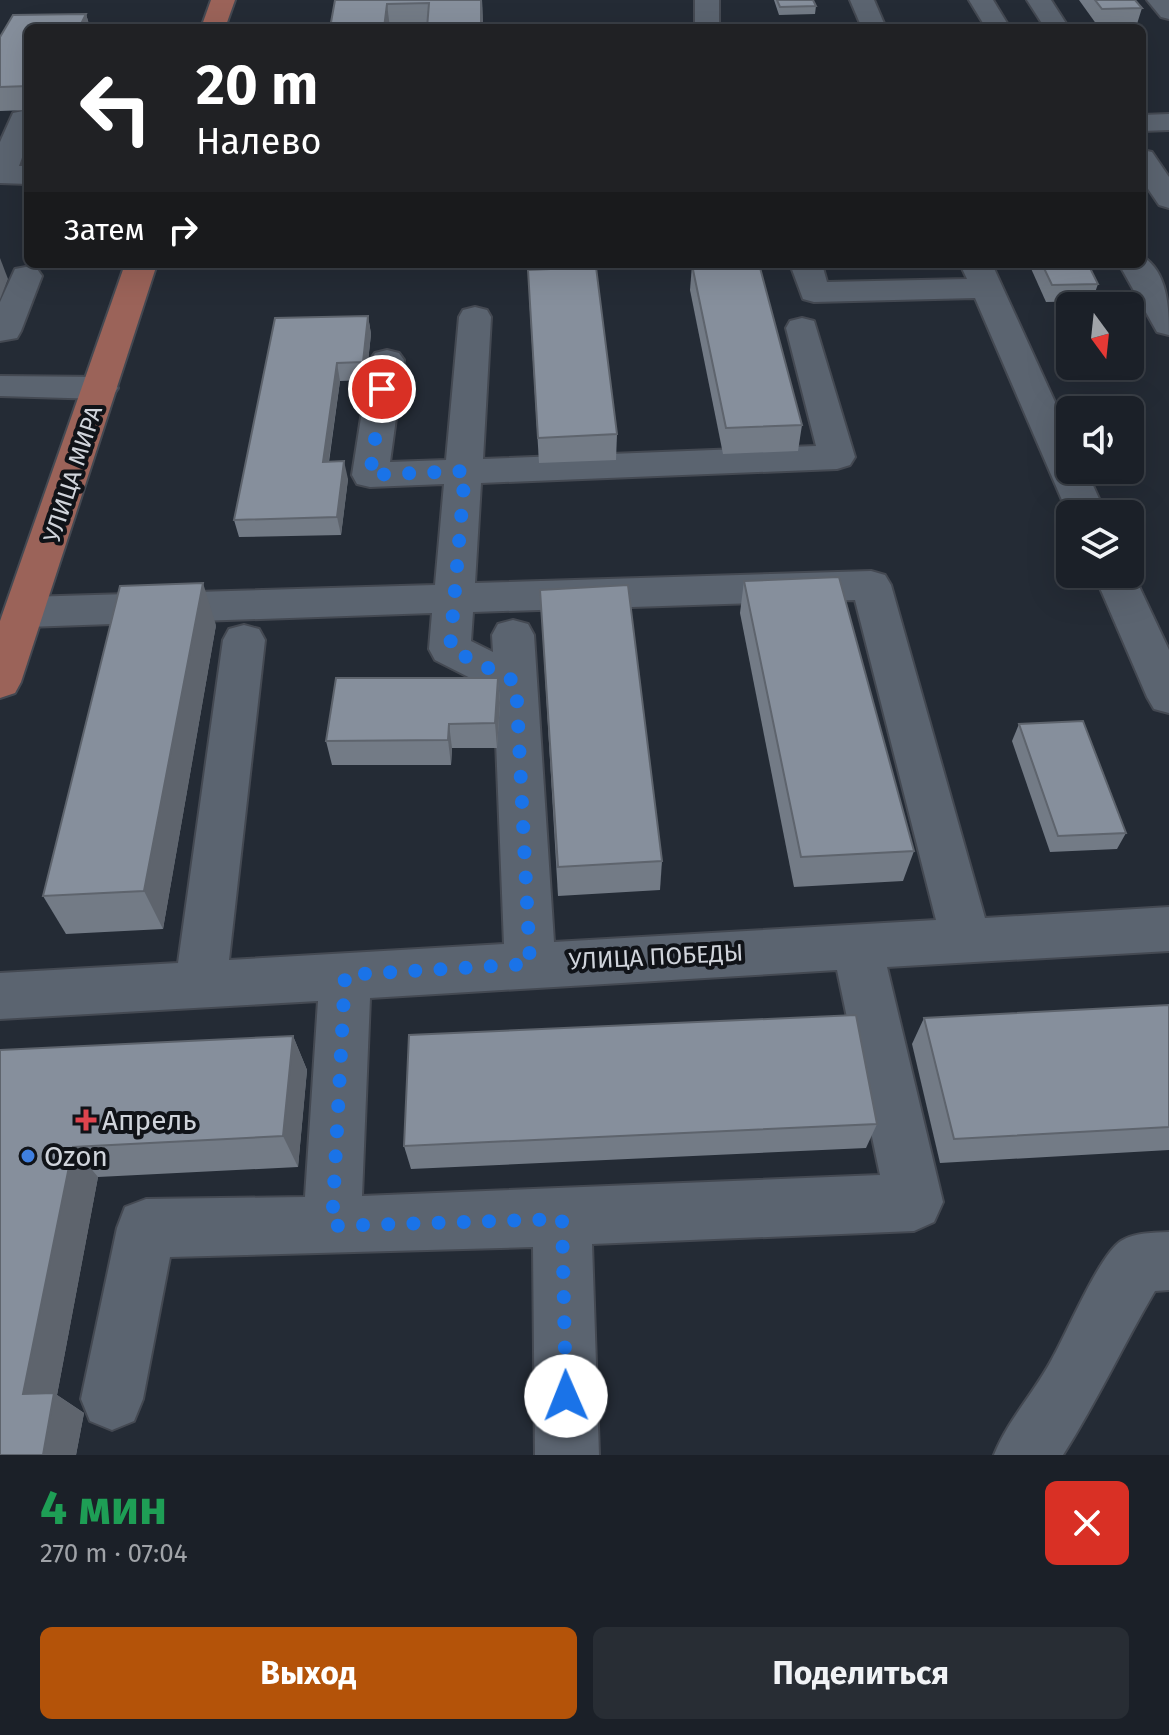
<!DOCTYPE html>
<html lang="ru">
<meta charset="utf-8">
<style>
body{margin:0;font-family:"Fira Sans",sans-serif;background:#282d34;color:#f1f3f6;height:100vh;display:flex;flex-direction:column;font-size:30px;white-space:nowrap}
*{box-sizing:border-box;margin:0}
p{font-size:26px;color:#a0a3a8}
.icon{flex:none;width:44px;height:44px;fill:none;stroke:currentColor;stroke-width:2;stroke-linecap:round;stroke-linejoin:round}
.map{position:relative;height:1455px;overflow:hidden}
.drawer{display:flex;flex-direction:column;background:#1b2028;flex:1}
.drawer>*{flex:none}
.banner{position:absolute;left:24px;top:24px;width:1122px;height:244px;border-radius:12px;box-shadow:0 8px 32px #0002,0 0 0 2px #393e45;background:#202124;color:#fff;overflow:hidden}
.needle{width:52px;rotate:165deg}
.buttons{position:absolute;left:1056px;top:292px;display:grid;gap:16px}
.buttons a{display:grid;place-items:center;width:88px;height:88px;border-radius:12px;background:#1b2028;box-shadow:0 8px 32px #0002,0 0 0 2px #393e45;font-size:40px}
.pin{position:absolute;display:grid;place-items:center;width:68px;height:68px;color:#fff;margin:-34px;border:4px solid #fff;border-radius:50%;box-shadow:0 2px 8px #0007}
.me{position:absolute;width:88px;margin:-44px;rotate:359deg;stroke-linejoin:round;filter:drop-shadow(0 0 6px #0008)}
.turn{display:flex;align-items:center;gap:28px;height:168px;padding:0 40px;font-size:36px}
.turn .icon{width:104px;height:104px;stroke-width:2.5}
.turn b{display:block;font-size:56px;line-height:68px}
.then{display:flex;align-items:center;height:76px;padding:0 40px;background:#0003;gap:16px;font-size:30px}
.round{display:grid;place-items:center;flex:none;width:84px;height:84px;border-radius:12px;background:#282d34}
.head{display:flex;align-items:center;justify-content:space-between;height:136px;padding:0 40px}
h1{font-size:48px;font-weight:700;line-height:60px;color:#1e9e55}
.primary-button{display:flex;gap:16px;margin-top:auto;padding:16px 40px}
.primary-button a{flex:1;height:92px;border-radius:12px;background:#b45309;color:#fff;font-size:32px;font-weight:700;line-height:92px;text-align:center}
.primary-button a+a{background:#282d34;color:#f1f3f6}
.map>svg:first-child{display:block}
.lines{fill:none;stroke-linecap:round;stroke-linejoin:round}
.minor-casing{stroke:#444952;stroke-width:4}
.major-casing{stroke:#444952;stroke-width:4}
.minor{fill:#5b6470;fill-rule:evenodd}
.major{fill:#9b6359;fill-rule:evenodd}
.wall{fill:#737b86}
.shaded-wall{fill:#5e646d}
.building{fill:#868f9c;stroke:#5e646d;stroke-width:2}
.route{stroke:#1a73e8;stroke-width:14;stroke-dasharray:0 25.2}
.health-dot{fill:#e0444e;stroke:#101318;stroke-width:3}
.shop-dot{fill:#3f7fe0;stroke:#101318;stroke-width:3}
.labels{text-anchor:middle;stroke-width:8;stroke-linejoin:round;paint-order:stroke}
.street-label{font-size:24px;fill:#d0d4db;stroke:#101318}
.near-poi-label{font-size:28px;fill:#d0d4db;stroke:#101318;text-anchor:start}
</style>
<div class="map">
<svg width="1169" height="1455" viewBox="0 0 1169 1455">
<rect width="100%" height="100%" fill="#242b35"/>
<g class="lines">
<!-- minor casing -->
<g class="minor-casing">
<g id="minor">
<rect x="695" y="0" width="24" height="28"/>
<path d="M 850,0 L 874,0 L 886,28 L 862,28 Z"/>
<path d="M 969,0 L 993,0 L 1010,28 L 986,28 Z"/>
<path d="M 1027,0 L 1051,0 L 1069,28 L 1045,28 Z"/>
<path d="M 1147,0 L 1169,0 L 1169,19 L 1161,17 Z"/>
<path d="M 28,110 L 28,141 L 19,166 L 28,166 L 28,184 L 0,183 L 0,142 L 13,113 Z"/>
<path d="M 1169,114 L 1169,130 L 1142,131 L 1142,115 Z"/>
<path d="M 1142,150 L 1152,152 L 1169,177 L 1169,208 L 1159,205 L 1142,180 Z"/>
<path d="M 1142,256 C 1168,272 1169,308 1169,335 L 1157,332 L 1119,264 L 1142,264 Z"/>
<path d="M 790,264 L 822,264 L 827,282 L 967,279 L 960,264 L 992,264 L 1070,435 L 1070,470 L 1086,470 L 1106,514 L 1070,514 L 1070,517 L 1068,514 L 975,298 L 814,302 L 803,299 Z"/>
<path d="M 26,267 L 37,269 L 42,276 L 21,331 L 17,338 L 0,341 L 0,302 L 15,269 Z"/>
<path d="M 475,307 L 487,310 L 491,317 L 483,459 L 816,446 L 786,328 L 790,321 L 802,318 L 814,321 L 855,457 L 850,465 L 837,469 L 481,483 L 475,583 L 871,571 L 885,575 L 891,585 L 985,918 L 1169,907 L 1169,951 L 887,967 L 943,1202 L 934,1222 L 914,1231 L 592,1244 L 599,1455 L 535,1455 L 533,1247 L 170,1257 L 143,1399 L 134,1421 L 112,1430 L 90,1421 L 81,1399 L 117,1228 L 125,1207 L 146,1199 L 305,1197 L 318,1001 L 0,1019 L 0,973 L 178,963 L 223,640 L 229,629 L 244,625 L 259,629 L 265,640 L 229,960 L 504,944 L 494,690 L 435,660 L 429,649 L 432,613 L 26,627 L 12,622 L 6,612 L 12,602 L 26,597 L 435,585 L 444,484 L 370,487 L 357,484 L 352,475 L 370,360 L 375,353 L 387,350 L 399,353 L 404,360 L 390,462 L 446,460 L 459,317 L 463,310 ZM 855,600 L 936,920 L 554,942 L 534,635 L 528,624 L 513,620 L 498,624 L 492,635 L 493,652 L 471,641 L 473,612 ZM 837,970 L 880,1175 L 362,1196 L 370,998 Z"/>
<path d="M 0,376 L 101,377 L 113,381 L 118,388 L 113,395 L 101,399 L 0,396 Z"/>
<path d="M 1130,567 L 1169,650 L 1169,713 L 1154,709 L 1147,697 L 1094,574 L 1130,574 Z"/>
<path d="M 1169,1232 L 1169,1290 L 1155,1291 C 1123,1345 1097,1402 1063,1455 L 994,1455 C 1008,1420 1034,1393 1052,1359 C 1066,1335 1099,1255 1121,1241 C 1135,1232 1153,1233 1169,1232 Z"/>
</g>
</g>
<!-- major casing -->
<g class="major-casing">
<g id="major">
<path d="M 211,0 L 235,0 L 225,28 L 201,28 Z"/>
<path d="M 125,264 L 157,264 L 21,682 L 15,693 L 0,698 L 0,621 Z"/>
</g>
</g>
<!-- minor -->
<use href="#minor" class="minor"/>
<!-- major -->
<use href="#major" class="major"/>
</g>
<!-- wall -->
<g class="wall">
<path d="M 335,0 L 482,0 L 483,28 L 330,28 Z"/>
<path d="M 774,0 L 813,0 L 816,6 L 815,14 L 779,15 Z"/>
<path d="M 1079,0 L 1135,0 L 1142,8 L 1137,24 L 1097,25 Z"/>
<path d="M 86,14 L 90,28 L 28,28 L 28,110 L 0,111 L 0,37 L 13,15 Z"/>
<path d="M 1029,264 L 1088,264 L 1098,284 L 1092,301 L 1046,302 Z"/>
<path d="M 692,265 L 802,425 L 798,451 L 723,454 L 690,290 Z"/>
<path d="M 529,295 L 617,434 L 616,460 L 539,463 Z"/>
<path d="M 368,316 L 371,334 L 366,380 L 340,381 L 329,462 L 348,479 L 341,535 L 239,537 L 234,520 Z"/>
<path d="M 744,581 L 914,851 L 903,881 L 794,887 L 740,613 Z"/>
<path d="M 540,590 L 662,861 L 660,890 L 558,896 Z"/>
<path d="M 216,625 L 163,929 L 66,934 L 43,896 Z"/>
<path d="M 498,678 L 500,703 L 497,748 L 452,748 L 451,765 L 332,765 L 326,741 Z"/>
<path d="M 1019,724 L 1126,833 L 1117,849 L 1050,852 L 1012,741 Z"/>
<path d="M 1169,1005 L 1169,1150 L 940,1163 L 912,1044 L 924,1018 Z"/>
<path d="M 293,1036 L 307,1070 L 298,1167 L 98,1177 L 57,1395 L 84,1413 L 76,1455 L 0,1455 L 0,1050 Z"/>
<path d="M 877,1124 L 866,1148 L 411,1169 L 404,1146 Z"/>
</g>
<!-- shaded-wall -->
<g class="shaded-wall">
<path d="M 481,0 L 482,0 L 483,28 L 481,28 Z"/>
<path d="M 387,4 L 390,28 L 384,28 Z"/>
<path d="M 86,14 L 90,28 L 79,28 Z"/>
<path d="M 0,258 L 8,279 L 0,299 Z"/>
<path d="M 368,316 L 371,334 L 366,380 L 363,362 Z"/>
<path d="M 337,363 L 340,381 L 326,480 L 323,462 Z"/>
<path d="M 344,461 L 348,479 L 341,535 L 337,517 Z"/>
<path d="M 203,583 L 216,625 L 163,929 L 144,891 Z"/>
<path d="M 498,678 L 500,703 L 497,748 L 495,723 Z"/>
<path d="M 449,724 L 452,748 L 451,765 L 448,740 Z"/>
<path d="M 293,1036 L 307,1070 L 298,1167 L 283,1136 Z"/>
<path d="M 73,1147 L 98,1177 L 57,1395 L 84,1413 L 76,1455 L 43,1455 L 23,1394 Z"/>
</g>
<!-- building -->
<g class="building">
<path d="M 335,0 L 481,0 L 481,28 L 427,28 L 429,3 L 387,4 L 384,28 L 330,28 Z"/>
<path d="M 777,0 L 813,0 L 816,6 L 780,7 Z"/>
<path d="M 1095,0 L 1135,0 L 1142,8 L 1102,9 Z"/>
<path d="M 86,14 L 79,28 L 28,28 L 28,86 L 0,87 L 0,37 L 13,15 Z"/>
<path d="M 719,264 L 759,264 L 802,425 L 726,428 L 692,265 Z"/>
<path d="M 1042,264 L 1088,264 L 1098,284 L 1052,285 Z"/>
<path d="M 596,267 L 617,434 L 538,438 L 528,270 Z"/>
<path d="M 368,316 L 363,362 L 337,363 L 323,462 L 344,461 L 337,517 L 234,520 L 275,318 Z"/>
<path d="M 839,577 L 914,851 L 801,857 L 744,581 Z"/>
<path d="M 203,583 L 144,891 L 43,896 L 120,586 Z"/>
<path d="M 628,585 L 662,861 L 558,867 L 540,590 Z"/>
<path d="M 336,678 L 498,678 L 495,723 L 449,724 L 448,740 L 326,741 Z"/>
<path d="M 1083,721 L 1126,833 L 1058,836 L 1019,724 Z"/>
<path d="M 1169,1005 L 1169,1127 L 954,1139 L 924,1018 Z"/>
<path d="M 856,1015 L 877,1124 L 404,1146 L 409,1035 Z"/>
<path d="M 293,1036 L 283,1136 L 73,1147 L 23,1394 L 54,1393 L 43,1455 L 0,1455 L 0,1050 Z"/>
</g>
<g class="lines">
<!-- route -->
<path class="route" d="M 382,389 L 370,475 L 465,471 L 450,649 L 516,682 L 530,964 L 345,975 L 332,1226 L 562,1219 L 566,1396"/>
</g>
<!-- markers -->
<path class="health-dot" d="M82 1108h8v8h8v8h-8v8h-8v-8h-8v-8h8z"/>
<circle class="shop-dot" cx="28" cy="1156" r="8"/>
<g class="labels">
<!-- street labels -->
<g class="street-label">
<text transform="translate(73 474) rotate(-72)" y="8">УЛИЦА МИРА</text>
<text transform="translate(656 957) rotate(-3)" y="8">УЛИЦА ПОБЕДЫ</text>
</g>
<!-- near-poi labels -->
<g class="near-poi-label">
<text x="102" y="1130">Апрель</text>
<text x="44" y="1166">Ozon</text>
</g>
</g>
</svg>
<div class="buttons">
<a><svg class="needle" viewBox="-14 -14 28 28"><path d="M0-13l5 13h-10z" fill="#e53935"/><path d="M0 13l5-13h-10z" fill="#a0a3a8"/></svg></a>
<a><svg class="icon" aria-label="sound" viewBox="0 0 24 24"><path d="M4 9h4l5-4v14l-5-4H4zM17 9q2 3 0 6"/></svg></a>
<a><svg class="icon" aria-label="layers" viewBox="0 0 24 24"><path d="M12 4l9 5-9 5-9-5zM3 14l9 5 9-5"/></svg></a>
</div>
<div class="pin" style="left:382px;top:389px;background:#d93025"><svg class="icon" aria-label="arrive" viewBox="0 0 24 24"><path d="M6 21V4h12l-3 4 3 4H6"/></svg></div>
<svg class="me" style="left:566px;top:1396px" viewBox="-20 -20 40 40"><circle r="19" fill="#fff"/><path d="M0-13L10 11 0 6-10 11z" fill="#1a73e8"/></svg>
<div class="banner">
<div class="turn"><svg class="icon" aria-label="left" viewBox="0 0 24 24"><path d="M17 20v-9H6M10 6l-5 5 5 5"/></svg><div><b>20 m</b>Налево</div></div>
<div class="then">Затем<svg class="icon" aria-label="right" viewBox="0 0 24 24"><path d="M7 20v-9h11M14 6l5 5-5 5"/></svg></div>
</div>
</div>
<section class="drawer">
<div class="head"><div><h1>4 мин</h1><p>270 m · 07:04</p></div><a class="round" style="background:#d93025;color:#fff"><svg class="icon" aria-label="close" viewBox="0 0 24 24"><path d="M6 6l12 12M18 6L6 18"/></svg></a></div>
<div class="primary-button"><a>Выход</a><a>Поделиться</a></div>
</section>
